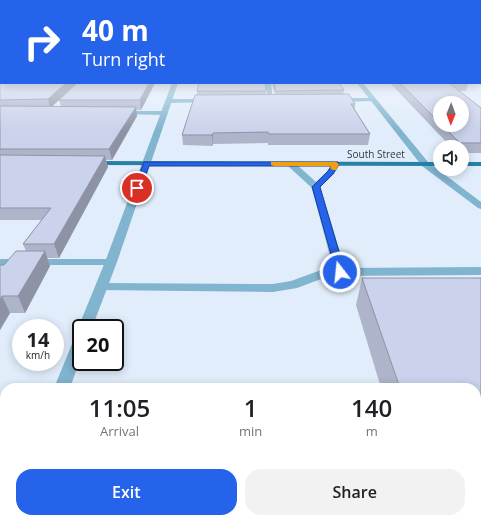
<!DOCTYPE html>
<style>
body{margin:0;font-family:"Open Sans",sans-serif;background:#f2f2f2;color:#202124;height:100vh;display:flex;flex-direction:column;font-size:15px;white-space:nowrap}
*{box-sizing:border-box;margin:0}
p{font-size:13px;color:#757577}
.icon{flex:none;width:22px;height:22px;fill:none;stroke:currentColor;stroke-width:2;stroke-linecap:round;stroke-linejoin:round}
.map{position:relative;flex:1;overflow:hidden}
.side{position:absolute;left:0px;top:383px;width:481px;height:140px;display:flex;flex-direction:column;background:#fff;border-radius:16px 16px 0 0;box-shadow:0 2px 10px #0003}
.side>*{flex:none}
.banner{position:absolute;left:0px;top:0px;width:481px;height:84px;box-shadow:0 2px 10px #0003;background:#2563eb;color:#fff;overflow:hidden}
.needle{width:26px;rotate:181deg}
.fabs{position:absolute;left:433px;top:96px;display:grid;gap:8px}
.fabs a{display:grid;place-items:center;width:36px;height:36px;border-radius:50%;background:#fff;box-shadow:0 2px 10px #0003;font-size:20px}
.speed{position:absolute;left:12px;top:319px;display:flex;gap:8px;font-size:20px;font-weight:700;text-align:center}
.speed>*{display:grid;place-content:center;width:52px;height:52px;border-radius:50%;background:#fff;box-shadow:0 2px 10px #0003;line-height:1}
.speed small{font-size:10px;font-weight:400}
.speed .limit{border:2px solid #111;border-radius:6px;background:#fff;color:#111}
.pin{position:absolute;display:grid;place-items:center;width:34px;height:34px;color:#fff;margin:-17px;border:2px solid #fff;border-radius:50%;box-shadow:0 1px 4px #0007}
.me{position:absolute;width:44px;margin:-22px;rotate:344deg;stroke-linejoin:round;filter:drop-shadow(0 0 3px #0008)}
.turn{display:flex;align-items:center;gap:14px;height:84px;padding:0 16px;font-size:18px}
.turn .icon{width:52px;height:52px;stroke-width:2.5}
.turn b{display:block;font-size:28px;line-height:34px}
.eta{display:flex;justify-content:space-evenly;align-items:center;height:68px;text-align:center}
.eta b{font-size:24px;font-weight:600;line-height:28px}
.primary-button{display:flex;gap:8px;margin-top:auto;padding:8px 16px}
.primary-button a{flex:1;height:46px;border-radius:16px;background:#2563eb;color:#fff;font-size:16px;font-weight:600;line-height:46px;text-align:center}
.primary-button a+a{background:#f2f2f2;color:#202124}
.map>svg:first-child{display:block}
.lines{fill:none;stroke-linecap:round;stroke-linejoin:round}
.service{fill:#81b4ce;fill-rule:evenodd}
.minor{fill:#81b4ce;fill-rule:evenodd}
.primary{fill:#2880a7;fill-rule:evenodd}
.wall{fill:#aeb5cb;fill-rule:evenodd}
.shaded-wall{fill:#8d93a5}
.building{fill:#cad2ec;stroke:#8d93a5}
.route{fill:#2563eb;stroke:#184099}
.slow{fill:#f59e0b}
.labels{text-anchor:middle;stroke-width:4;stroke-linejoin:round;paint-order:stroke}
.far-street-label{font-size:10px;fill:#323942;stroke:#e1edfb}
</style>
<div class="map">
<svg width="481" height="523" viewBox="0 0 481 523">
<rect width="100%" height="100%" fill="#e1edfb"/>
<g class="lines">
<!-- service -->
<g class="service">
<path d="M 480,81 L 481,81 L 481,85 L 477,83 L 480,83 Z"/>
<path d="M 265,83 L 271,83 L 273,101 L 268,100 Z"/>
<path d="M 373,98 L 376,100 L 375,101 L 338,102 L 335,100 L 338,98 Z"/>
<path d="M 207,99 L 209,100 L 209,102 L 169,103 L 166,101 L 169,99 Z"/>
<path d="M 119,111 L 165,111 L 168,113 L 165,115 L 121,114 L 119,113 Z"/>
<path d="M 288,162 L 294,162 L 316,182 L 328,171 L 333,162 L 339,162 L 340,164 L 334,174 L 320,187 L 345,268 L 481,267 L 481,275 L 329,276 L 297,288 L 273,292 L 97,290 L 95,287 L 97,284 L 101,283 L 273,284 L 291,281 L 324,269 L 333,268 L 312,188 L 288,166 Z"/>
<path d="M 0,259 L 111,259 L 117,262 L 111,265 L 0,265 Z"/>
</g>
<!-- minor -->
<g class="minor">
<path d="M 172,83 L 178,83 L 117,262 L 92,328 L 81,328 L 80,331 L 78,328 L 105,262 Z"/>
<path d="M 357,83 L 363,83 L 428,162 L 481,202 L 481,209 L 478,208 L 422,166 Z"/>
<path d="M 81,334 L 81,357 L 70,388 L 54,388 L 74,339 L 76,335 Z"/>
<path d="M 4,511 L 5,518 L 21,518 L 19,523 L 0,523 Z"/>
</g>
<!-- primary -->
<g class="primary">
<path d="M 90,161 L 440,162 L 440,166 L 93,165 L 89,163 Z"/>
<rect x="462" y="162" width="19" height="4"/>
</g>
</g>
<!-- wall -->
<g class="wall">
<path d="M 0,58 L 77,83 L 53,106 L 61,106 L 59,100 L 155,83 L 141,110 L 136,110 L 137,116 L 112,160 L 106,160 L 108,167 L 59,258 L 47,258 L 50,266 L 25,313 L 10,313 L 0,330 L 0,265 L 4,265 L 26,251 L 23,244 L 42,220 L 0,220 Z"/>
<rect x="480" y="58" width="1" height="22"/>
<path d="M 272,83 L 339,83 L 344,90 L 343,94 L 355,104 L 355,110 L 370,134 L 368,145 L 268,145 L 268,143 L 213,144 L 213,146 L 183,145 L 182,135 L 197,95 L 197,91 L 266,91 L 266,95 L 275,95 Z"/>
<path d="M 390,83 L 468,83 L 466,91 L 459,91 L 481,108 L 481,153 L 462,153 L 462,147 L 451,147 ZM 440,103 L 462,125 L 440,125 Z"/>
<path d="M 362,278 L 481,278 L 481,523 L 422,523 L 420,518 L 476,518 L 476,388 L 381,388 L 356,305 Z"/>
</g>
<!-- shaded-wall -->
<g class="shaded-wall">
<path d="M 66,83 L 77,83 L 50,108 L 48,99 Z"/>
<path d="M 149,83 L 155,83 L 141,110 L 140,100 Z"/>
<path d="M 136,107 L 137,116 L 112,160 L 109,149 Z"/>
<path d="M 213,133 L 213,146 L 212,135 Z"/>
<path d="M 105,156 L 108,167 L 59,258 L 54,244 Z"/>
<path d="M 45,251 L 50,266 L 25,313 L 18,296 Z"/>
<path d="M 2,296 L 10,313 L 0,330 L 0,300 Z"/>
<path d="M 198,518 L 202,518 L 201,523 L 198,523 Z"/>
</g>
<!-- building -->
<g class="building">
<path d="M 0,58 L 1,58 L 1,83 L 66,83 L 48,99 L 0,100 Z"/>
<rect x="480" y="58" width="1" height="15"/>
<path d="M 77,83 L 149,83 L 140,100 L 59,100 Z"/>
<path d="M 199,83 L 265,83 L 266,91 L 197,91 Z"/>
<path d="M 274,83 L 339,83 L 344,90 L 276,91 Z"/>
<path d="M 400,83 L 449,83 L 481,108 L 481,143 L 460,143 L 442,125 L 462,125 L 462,103 L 440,103 L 440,123 Z"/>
<path d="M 349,94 L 355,104 L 351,104 L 370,134 L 269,134 L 268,132 L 213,133 L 212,135 L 182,135 L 195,95 Z"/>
<path d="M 0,106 L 136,107 L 109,149 L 0,149 Z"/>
<path d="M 0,155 L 105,156 L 54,244 L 23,244 L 51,208 L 0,208 Z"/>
<path d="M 16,251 L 45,251 L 18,296 L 2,296 L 0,300 L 0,265 L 4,265 Z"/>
<path d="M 362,278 L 481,278 L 481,523 L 447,523 L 445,518 L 476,518 L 476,388 L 400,388 Z"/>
<rect x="124" y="384" width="74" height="4"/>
<path d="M 78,518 L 198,518 L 198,523 L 76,523 Z"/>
</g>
<!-- sky -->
<linearGradient id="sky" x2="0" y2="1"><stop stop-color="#81c6eb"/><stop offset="0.44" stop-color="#f2f7fd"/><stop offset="1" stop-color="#f2f7fd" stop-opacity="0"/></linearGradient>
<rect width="481" height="131" fill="url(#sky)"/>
<!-- route -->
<path class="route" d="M 144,162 L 338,162 L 339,164 L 333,174 L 320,187 L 345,272 L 340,275 L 336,272 L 312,187 L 328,171 L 331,166 L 149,166 L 141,188 L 140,190 L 135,190 L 134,188 Z"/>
<!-- slow -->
<path class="slow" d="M 271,162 L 336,162 L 339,164 L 336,170 L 333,170 L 330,168 L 331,166 L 274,166 L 271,165 Z"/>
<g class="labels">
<!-- far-street labels -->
<g class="far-street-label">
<text x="376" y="158">South Street</text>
</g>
</g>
</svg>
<div class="fabs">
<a><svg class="needle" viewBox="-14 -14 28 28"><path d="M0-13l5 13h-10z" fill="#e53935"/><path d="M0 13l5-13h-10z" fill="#757577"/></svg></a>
<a><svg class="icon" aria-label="sound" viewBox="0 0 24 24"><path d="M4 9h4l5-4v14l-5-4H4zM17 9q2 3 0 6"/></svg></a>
</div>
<div class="speed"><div>14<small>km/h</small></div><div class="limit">20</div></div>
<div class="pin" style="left:137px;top:188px;background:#d93025"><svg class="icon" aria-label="arrive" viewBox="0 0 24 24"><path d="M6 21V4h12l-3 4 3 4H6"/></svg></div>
<svg class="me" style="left:340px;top:272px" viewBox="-20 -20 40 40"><circle r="17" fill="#2563eb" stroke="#fff" stroke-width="3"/><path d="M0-11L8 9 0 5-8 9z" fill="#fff"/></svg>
<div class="banner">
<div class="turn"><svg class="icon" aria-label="right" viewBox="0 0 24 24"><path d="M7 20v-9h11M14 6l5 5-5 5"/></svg><div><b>40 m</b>Turn right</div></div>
</div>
<section class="side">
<div class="eta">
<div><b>11:05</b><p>Arrival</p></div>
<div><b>1</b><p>min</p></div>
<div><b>140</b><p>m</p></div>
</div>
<div class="primary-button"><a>Exit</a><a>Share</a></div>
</section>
</div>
